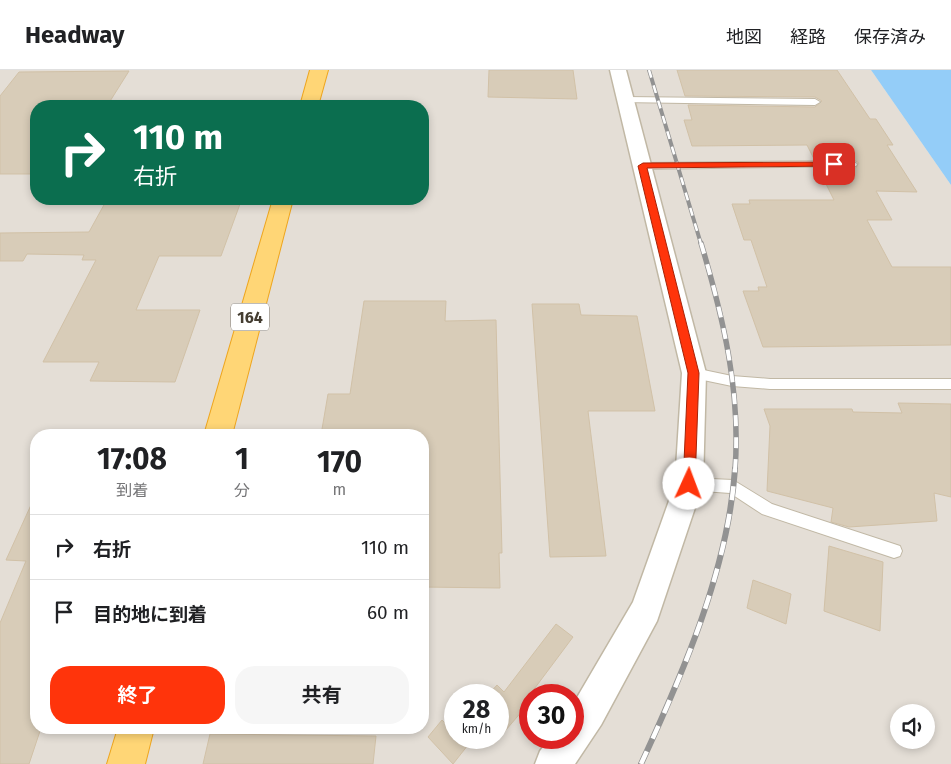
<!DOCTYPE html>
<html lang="ja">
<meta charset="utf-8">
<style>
body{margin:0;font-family:"Fira Sans","Noto Sans JP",sans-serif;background:#f6f6f6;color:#202124;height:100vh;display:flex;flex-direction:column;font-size:19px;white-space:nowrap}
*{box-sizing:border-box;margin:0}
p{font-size:16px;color:#757577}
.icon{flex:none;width:28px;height:28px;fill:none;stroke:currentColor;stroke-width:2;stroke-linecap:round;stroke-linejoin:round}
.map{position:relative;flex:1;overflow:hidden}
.sheet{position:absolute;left:30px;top:359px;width:399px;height:305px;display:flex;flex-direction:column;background:#fff;border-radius:20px;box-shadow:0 2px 8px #0003}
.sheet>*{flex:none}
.guide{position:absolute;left:30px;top:30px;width:399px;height:105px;border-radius:20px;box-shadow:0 2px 8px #0003;background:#0b6e4f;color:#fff;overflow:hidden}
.buttons{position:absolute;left:890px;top:634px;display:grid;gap:10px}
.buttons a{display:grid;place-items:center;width:45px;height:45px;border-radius:50%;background:#fff;box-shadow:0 2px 8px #0003;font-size:25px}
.speed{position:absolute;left:444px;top:614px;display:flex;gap:10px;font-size:25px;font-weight:700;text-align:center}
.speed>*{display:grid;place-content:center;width:65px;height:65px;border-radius:50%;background:#fff;box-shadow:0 2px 8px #0003;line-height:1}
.speed small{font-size:12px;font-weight:400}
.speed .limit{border:8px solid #d22;background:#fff;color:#111}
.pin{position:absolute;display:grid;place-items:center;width:42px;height:42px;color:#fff;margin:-21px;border-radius:10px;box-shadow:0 2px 8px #0006}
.me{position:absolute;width:55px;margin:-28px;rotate:2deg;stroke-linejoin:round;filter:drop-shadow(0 0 4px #0008)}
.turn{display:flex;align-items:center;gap:18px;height:105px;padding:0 20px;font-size:22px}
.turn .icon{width:65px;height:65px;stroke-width:2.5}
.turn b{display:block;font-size:35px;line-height:42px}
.eta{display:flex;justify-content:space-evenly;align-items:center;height:85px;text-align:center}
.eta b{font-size:30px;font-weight:700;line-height:35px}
.button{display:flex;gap:10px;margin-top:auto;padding:10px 20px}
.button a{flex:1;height:58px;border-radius:20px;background:#ff340b;color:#fff;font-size:20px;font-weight:700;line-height:58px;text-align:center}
.button a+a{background:#f6f6f6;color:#202124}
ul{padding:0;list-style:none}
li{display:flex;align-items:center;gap:15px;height:65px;padding:0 20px;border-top:1px solid #e0e0e0}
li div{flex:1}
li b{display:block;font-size:19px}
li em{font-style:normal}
header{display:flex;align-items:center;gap:30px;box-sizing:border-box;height:70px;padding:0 25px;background:#fff;border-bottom:1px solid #e0e0e0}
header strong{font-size:24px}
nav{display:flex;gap:28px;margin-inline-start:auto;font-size:18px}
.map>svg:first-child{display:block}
.industrial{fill:#e4ded6;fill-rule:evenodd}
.water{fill:#94cdf8}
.building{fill:#d8ccb8;stroke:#d1c1a7}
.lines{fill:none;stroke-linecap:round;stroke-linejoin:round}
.service-casing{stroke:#c1b8a5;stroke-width:2}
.minor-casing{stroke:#c1b8a5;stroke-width:3}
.trunk-casing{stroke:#eea51e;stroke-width:2}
.service{fill:#fff;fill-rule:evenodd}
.minor{fill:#fff;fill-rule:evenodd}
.trunk{fill:#ffd676;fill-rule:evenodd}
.rail-far2-casing{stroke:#929292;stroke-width:4}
.rail-far1-casing{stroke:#929292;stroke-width:5.5}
.rail-casing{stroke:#929292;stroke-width:6}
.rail-far2{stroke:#fff;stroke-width:2.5;stroke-dasharray:8;stroke-linecap:butt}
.rail-far1{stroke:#fff;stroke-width:4;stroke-dasharray:11;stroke-linecap:butt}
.rail{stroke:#fff;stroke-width:4.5;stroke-dasharray:14;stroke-linecap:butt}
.route{fill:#ff340b;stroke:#a62207}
.labels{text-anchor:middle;stroke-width:4.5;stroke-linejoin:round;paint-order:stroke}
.shield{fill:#fff;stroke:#7c776f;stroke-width:1}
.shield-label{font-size:16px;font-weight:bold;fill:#443d31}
</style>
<header>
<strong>Headway</strong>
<nav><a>地図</a><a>経路</a><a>保存済み</a></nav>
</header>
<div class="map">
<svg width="951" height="694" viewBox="0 0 951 694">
<rect width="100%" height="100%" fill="#f3ede0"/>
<!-- industrial -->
<path class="industrial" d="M 0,0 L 871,0 L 951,115 L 951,694 L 0,694 ZM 36,36 L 422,36 L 422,129 L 36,129 ZM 36,365 L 422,365 L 422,658 L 36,658 ZM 455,625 L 498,625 L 498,668 L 455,668 ZM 530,625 L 572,625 L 572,668 L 530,668 ZM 899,642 L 926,642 L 926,670 L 899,670 Z"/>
<!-- water -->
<path class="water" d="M 871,0 L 951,0 L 951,115 Z"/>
<!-- building -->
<g class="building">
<path d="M 489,0 L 573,0 L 577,29 L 488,27 Z"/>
<path d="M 677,0 L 837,0 L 870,49 L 876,49 L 893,75 L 887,75 L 917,122 L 876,121 L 892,150 L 867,150 L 892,197 L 951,197 L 951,275 L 763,277 L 743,221 L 759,221 L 758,217 L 767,217 L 751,170 L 744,170 L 732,134 L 750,134 L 749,130 L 834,130 L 818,98 L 856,98 L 859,93 L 852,89 L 814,89 L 807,75 L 692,76 L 684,50 L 692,50 L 688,35 L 815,37 L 822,31 L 815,27 L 685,26 Z"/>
<path d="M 129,1 L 107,36 L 36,36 L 36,104 L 0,104 L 0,26 L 19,2 Z"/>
<path d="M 105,133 L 240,134 L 221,186 L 159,186 L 136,240 L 200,240 L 175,312 L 90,311 L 99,292 L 43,292 L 96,190 L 82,190 L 84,185 L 27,184 L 23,191 L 0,191 L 0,163 L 89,162 Z"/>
<path d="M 364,231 L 446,231 L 445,251 L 496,250 L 502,483 L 499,483 L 500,518 L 422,517 L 422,365 L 321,365 L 328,324 L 350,324 Z"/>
<path d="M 532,234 L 579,234 L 581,245 L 637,246 L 655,341 L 588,341 L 606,486 L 550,487 Z"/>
<path d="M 898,333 L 951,334 L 951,427 L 934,423 L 937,451 L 849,457 L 831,452 L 833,438 L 767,421 L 770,356 L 764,339 L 852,339 L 853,342 L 902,343 Z"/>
<path d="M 36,424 L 36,658 L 41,658 L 29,694 L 0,694 L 0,553 L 26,491 L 6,490 Z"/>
<path d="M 829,476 L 883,492 L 880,561 L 824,541 Z"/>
<path d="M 753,510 L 791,524 L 786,554 L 747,538 Z"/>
<path d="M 556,554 L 573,567 L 520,638 L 523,640 L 494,674 L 488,668 L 498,668 L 498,625 L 488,625 L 497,615 L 504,622 Z"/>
<path d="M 442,650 L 455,663 L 455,668 L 460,668 L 468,675 L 453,694 L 428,667 Z"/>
<path d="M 210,664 L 376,666 L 373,694 L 203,694 Z"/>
</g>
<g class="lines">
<!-- service casing -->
<g class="service-casing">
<g id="service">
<path d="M 625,27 L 815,29 L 820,32 L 815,35 L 622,32 L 622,28 Z"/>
<path d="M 852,91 L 857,94 L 856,96 L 643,99 L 638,96 L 643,93 Z"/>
<path d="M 694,298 L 732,306 L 770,309 L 951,309 L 951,319 L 770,319 L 732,316 L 689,307 L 687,303 L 689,299 Z"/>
<path d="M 689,408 L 733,410 L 772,434 L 894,474 L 900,476 L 902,481 L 900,486 L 894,488 L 762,444 L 730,423 L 689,420 L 684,419 L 682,414 L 684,409 Z"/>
</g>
</g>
<!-- minor casing -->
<g class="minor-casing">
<path id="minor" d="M 610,0 L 626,0 L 706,303 L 703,414 L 657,551 L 601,655 L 575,694 L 535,694 L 540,681 L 550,668 L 572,668 L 572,636 L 633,532 L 675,414 L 682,303 Z"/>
</g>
<!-- trunk casing -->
<g class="trunk-casing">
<g id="trunk">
<path d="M 310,0 L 328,0 L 318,36 L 300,36 Z"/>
<path d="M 273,129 L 293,129 L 232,365 L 204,365 Z"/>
<path d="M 118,658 L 154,658 L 145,694 L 107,694 Z"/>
</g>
</g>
<!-- service -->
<use href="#service" class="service"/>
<!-- minor -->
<use href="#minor" class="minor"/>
<!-- trunk -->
<use href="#trunk" class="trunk"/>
<!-- rail-far2 casing -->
<g class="rail-far2-casing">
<path id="rail-far2" d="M 649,0 L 701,174"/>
</g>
<!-- rail-far1 casing -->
<g class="rail-far1-casing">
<path id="rail-far1" d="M 701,173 C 723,247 741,321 735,400"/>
</g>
<!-- rail casing -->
<g class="rail-casing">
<path id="rail" d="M 641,694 C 683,603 728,500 735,399"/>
</g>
<!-- rail-far2 -->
<use href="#rail-far2" class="rail-far2"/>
<!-- rail-far1 -->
<use href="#rail-far1" class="rail-far1"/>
<!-- rail -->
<use href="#rail" class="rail"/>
</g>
<!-- route -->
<path class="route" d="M 834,92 L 837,93 L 837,96 L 647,98 L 699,303 L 695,414 L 693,417 L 689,419 L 685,417 L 683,414 L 688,303 L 638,96 L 643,93 Z"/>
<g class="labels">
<!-- shield labels -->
<rect class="shield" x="231" y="233.5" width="38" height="27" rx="4"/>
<g class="shield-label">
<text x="250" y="253">164</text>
</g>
</g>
</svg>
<div class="buttons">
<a><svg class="icon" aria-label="sound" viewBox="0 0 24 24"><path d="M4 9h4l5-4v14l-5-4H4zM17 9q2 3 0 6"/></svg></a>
</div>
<div class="speed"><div>28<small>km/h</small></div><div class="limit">30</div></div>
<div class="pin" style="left:834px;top:94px;background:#d93025"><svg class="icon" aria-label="arrive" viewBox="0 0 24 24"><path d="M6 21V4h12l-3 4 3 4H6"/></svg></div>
<svg class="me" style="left:689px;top:414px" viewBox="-20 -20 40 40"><circle r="19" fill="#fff"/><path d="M0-13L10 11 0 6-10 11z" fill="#ff340b"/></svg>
<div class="guide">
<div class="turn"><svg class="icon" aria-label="right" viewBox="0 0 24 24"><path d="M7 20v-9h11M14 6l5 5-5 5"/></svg><div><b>110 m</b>右折</div></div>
</div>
<section class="sheet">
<div class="eta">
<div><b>17:08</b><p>到着</p></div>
<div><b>1</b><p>分</p></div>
<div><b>170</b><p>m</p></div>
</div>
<ul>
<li><svg class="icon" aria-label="right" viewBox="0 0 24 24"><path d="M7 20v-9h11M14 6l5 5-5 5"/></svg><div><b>右折</b></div><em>110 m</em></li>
<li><svg class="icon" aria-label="arrive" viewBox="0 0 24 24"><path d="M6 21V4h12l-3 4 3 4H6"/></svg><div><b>目的地に到着</b></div><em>60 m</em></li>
</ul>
<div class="button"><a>終了</a><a>共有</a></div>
</section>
</div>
